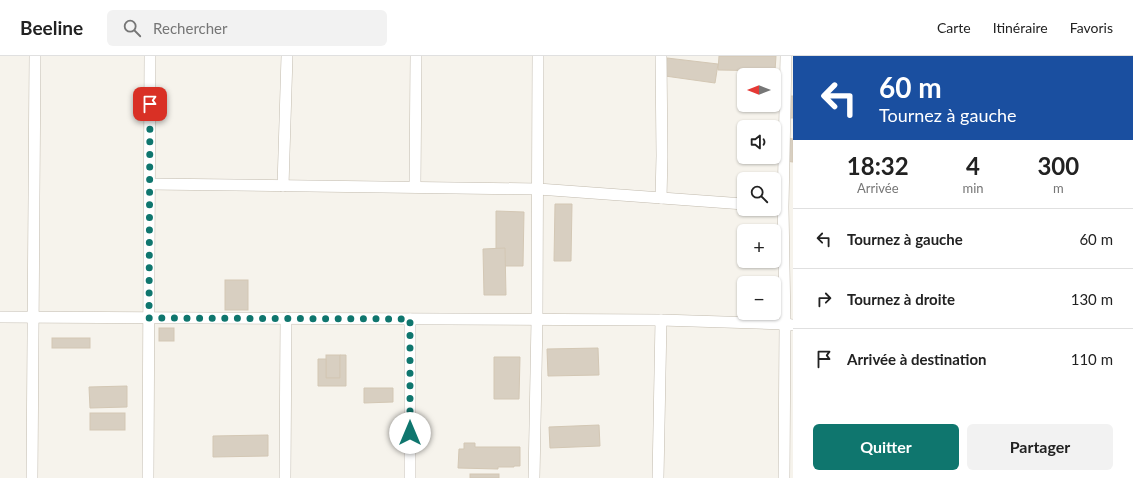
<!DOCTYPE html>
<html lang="fr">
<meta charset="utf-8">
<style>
body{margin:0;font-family:Lato,sans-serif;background:#f2f2f2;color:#222;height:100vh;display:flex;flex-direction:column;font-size:15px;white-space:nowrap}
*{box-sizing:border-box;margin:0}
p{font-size:13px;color:#767676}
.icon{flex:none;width:22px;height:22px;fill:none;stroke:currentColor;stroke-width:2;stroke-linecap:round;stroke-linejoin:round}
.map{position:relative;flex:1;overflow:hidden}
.drawer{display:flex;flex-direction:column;background:#fff;width:340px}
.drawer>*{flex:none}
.top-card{background:#1a4fa0;color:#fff;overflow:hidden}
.needle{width:26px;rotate:270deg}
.fabs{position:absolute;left:737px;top:12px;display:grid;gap:8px}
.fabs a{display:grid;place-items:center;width:44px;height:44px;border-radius:6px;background:#fff;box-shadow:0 1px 3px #0004;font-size:20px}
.pin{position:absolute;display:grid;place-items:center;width:34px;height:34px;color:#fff;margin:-17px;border-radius:8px;box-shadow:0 2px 6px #0006}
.me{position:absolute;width:44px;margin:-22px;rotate:0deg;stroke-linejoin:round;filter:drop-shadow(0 0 3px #0008)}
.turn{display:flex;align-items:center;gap:14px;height:84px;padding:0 20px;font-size:18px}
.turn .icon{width:52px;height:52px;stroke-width:2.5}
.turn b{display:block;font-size:28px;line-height:34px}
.eta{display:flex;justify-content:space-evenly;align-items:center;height:68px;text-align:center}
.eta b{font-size:24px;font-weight:700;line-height:28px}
.action{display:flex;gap:8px;margin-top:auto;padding:8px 20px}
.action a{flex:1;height:46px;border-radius:6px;background:#0f766e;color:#fff;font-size:16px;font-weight:700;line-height:46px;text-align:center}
.action a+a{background:#f2f2f2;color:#222}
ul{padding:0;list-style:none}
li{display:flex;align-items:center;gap:12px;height:60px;padding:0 20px;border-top:1px solid #e0e0e0}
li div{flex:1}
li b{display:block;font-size:15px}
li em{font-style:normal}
header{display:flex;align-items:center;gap:24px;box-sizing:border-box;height:56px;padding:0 20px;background:#fff;border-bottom:1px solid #e0e0e0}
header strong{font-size:19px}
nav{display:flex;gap:22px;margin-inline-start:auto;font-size:14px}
.search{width:280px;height:36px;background:#f2f2f2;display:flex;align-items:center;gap:10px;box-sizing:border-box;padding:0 14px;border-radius:6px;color:#767676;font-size:15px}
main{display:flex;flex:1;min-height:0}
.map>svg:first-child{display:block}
.building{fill:#d8cfc1;stroke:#d3c7b4}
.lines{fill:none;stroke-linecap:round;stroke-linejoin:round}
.street-casing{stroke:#c2bbae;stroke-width:12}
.street{stroke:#fff;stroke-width:11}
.route{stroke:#0f766e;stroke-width:7;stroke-dasharray:0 12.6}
</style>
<header>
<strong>Beeline</strong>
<div class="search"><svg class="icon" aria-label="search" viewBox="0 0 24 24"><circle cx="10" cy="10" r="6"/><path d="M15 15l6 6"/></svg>Rechercher</div>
<nav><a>Carte</a><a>Itinéraire</a><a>Favoris</a></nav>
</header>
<main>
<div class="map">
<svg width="793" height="422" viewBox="0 0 793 422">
<rect width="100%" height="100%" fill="#f6f3ec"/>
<!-- building -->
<g class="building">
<path d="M 719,0 L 776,0 L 775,15 L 718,14 Z"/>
<path d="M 667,2 L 718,8 L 715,27 L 665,20 Z"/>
<rect x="788" y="40" width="5" height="22"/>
<path d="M 787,82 L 793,83 L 793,106 L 785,105 Z"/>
<path d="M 555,148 L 572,148 L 571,205 L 554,205 Z"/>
<path d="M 496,155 L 524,156 L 523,210 L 496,210 Z"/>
<path d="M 505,192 L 506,239 L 484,239 L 483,193 Z"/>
<rect x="225" y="224" width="23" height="30"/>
<rect x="159" y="272" width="15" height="13"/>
<rect x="52" y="282" width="38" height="10"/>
<path d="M 598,292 L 599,319 L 548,320 L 547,293 Z"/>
<rect x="326" y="299" width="14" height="23"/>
<path d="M 340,299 L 346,299 L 346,330 L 318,330 L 318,303 L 326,303 L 326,322 L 340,322 Z"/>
<path d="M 494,301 L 520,301 L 519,343 L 494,343 Z"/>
<path d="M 127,330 L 127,351 L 90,352 L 89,331 Z"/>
<path d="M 364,332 L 393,332 L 393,346 L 364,347 Z"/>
<rect x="90" y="357" width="35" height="17"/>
<path d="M 599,369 L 600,390 L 550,392 L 549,371 Z"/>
<path d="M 268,379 L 268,400 L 213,401 L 213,380 Z"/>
<path d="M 464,387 L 475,387 L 475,391 L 520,391 L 520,410 L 514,410 L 514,411 L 498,411 L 498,413 L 458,412 L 459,393 L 464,393 Z"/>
<rect x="470" y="418" width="29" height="4"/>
</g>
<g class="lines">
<!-- street casing -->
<g class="street-casing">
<g id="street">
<path d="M 661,0 L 662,100 L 661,142"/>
<path d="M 150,128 L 538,133 L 744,148"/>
<path d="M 283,130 L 287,0"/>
<path d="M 415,131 L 416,0"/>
<path d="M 0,261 L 661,264 L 785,268 L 793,269"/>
<path d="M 410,263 L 410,422"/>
<path d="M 32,422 L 35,0"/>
<path d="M 148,422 L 150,0"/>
<path d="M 285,422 L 286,262"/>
<path d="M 534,422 L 537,264 L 538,0"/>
<path d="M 658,422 L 661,264"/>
<path d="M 784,422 L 785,268 L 783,151 L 786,0"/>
</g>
</g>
<!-- street -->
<use href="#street" class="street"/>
</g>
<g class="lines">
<!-- route -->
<path class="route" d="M 150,48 L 149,262 L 410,263 L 410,377"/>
</g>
</svg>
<div class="fabs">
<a><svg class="needle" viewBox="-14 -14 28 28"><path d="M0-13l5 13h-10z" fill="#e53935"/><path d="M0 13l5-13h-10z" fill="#767676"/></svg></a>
<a><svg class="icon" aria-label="sound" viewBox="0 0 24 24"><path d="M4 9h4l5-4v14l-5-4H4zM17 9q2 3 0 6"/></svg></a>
<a><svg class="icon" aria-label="search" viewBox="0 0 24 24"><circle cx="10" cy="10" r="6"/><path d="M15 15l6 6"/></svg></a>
<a>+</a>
<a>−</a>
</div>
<div class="pin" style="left:150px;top:48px;background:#d93025"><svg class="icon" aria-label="arrive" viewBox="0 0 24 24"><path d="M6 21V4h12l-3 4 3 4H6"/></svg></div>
<svg class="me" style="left:410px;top:377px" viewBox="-20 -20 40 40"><circle r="19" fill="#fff"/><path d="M0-13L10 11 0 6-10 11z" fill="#0f766e"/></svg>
</div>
<section class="drawer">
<div class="top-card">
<div class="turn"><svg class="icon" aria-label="left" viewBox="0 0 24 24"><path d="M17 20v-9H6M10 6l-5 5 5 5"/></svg><div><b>60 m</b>Tournez à gauche</div></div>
</div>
<div class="eta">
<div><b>18:32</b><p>Arrivée</p></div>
<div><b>4</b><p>min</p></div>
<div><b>300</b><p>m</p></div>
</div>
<ul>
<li><svg class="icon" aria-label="left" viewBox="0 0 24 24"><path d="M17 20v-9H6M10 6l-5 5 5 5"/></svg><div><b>Tournez à gauche</b></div><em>60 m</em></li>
<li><svg class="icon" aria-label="right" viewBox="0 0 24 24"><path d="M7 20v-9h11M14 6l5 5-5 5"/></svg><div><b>Tournez à droite</b></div><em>130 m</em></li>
<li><svg class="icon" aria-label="arrive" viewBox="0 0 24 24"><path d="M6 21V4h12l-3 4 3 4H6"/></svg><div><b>Arrivée à destination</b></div><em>110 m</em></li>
</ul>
<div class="action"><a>Quitter</a><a>Partager</a></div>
</section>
</main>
